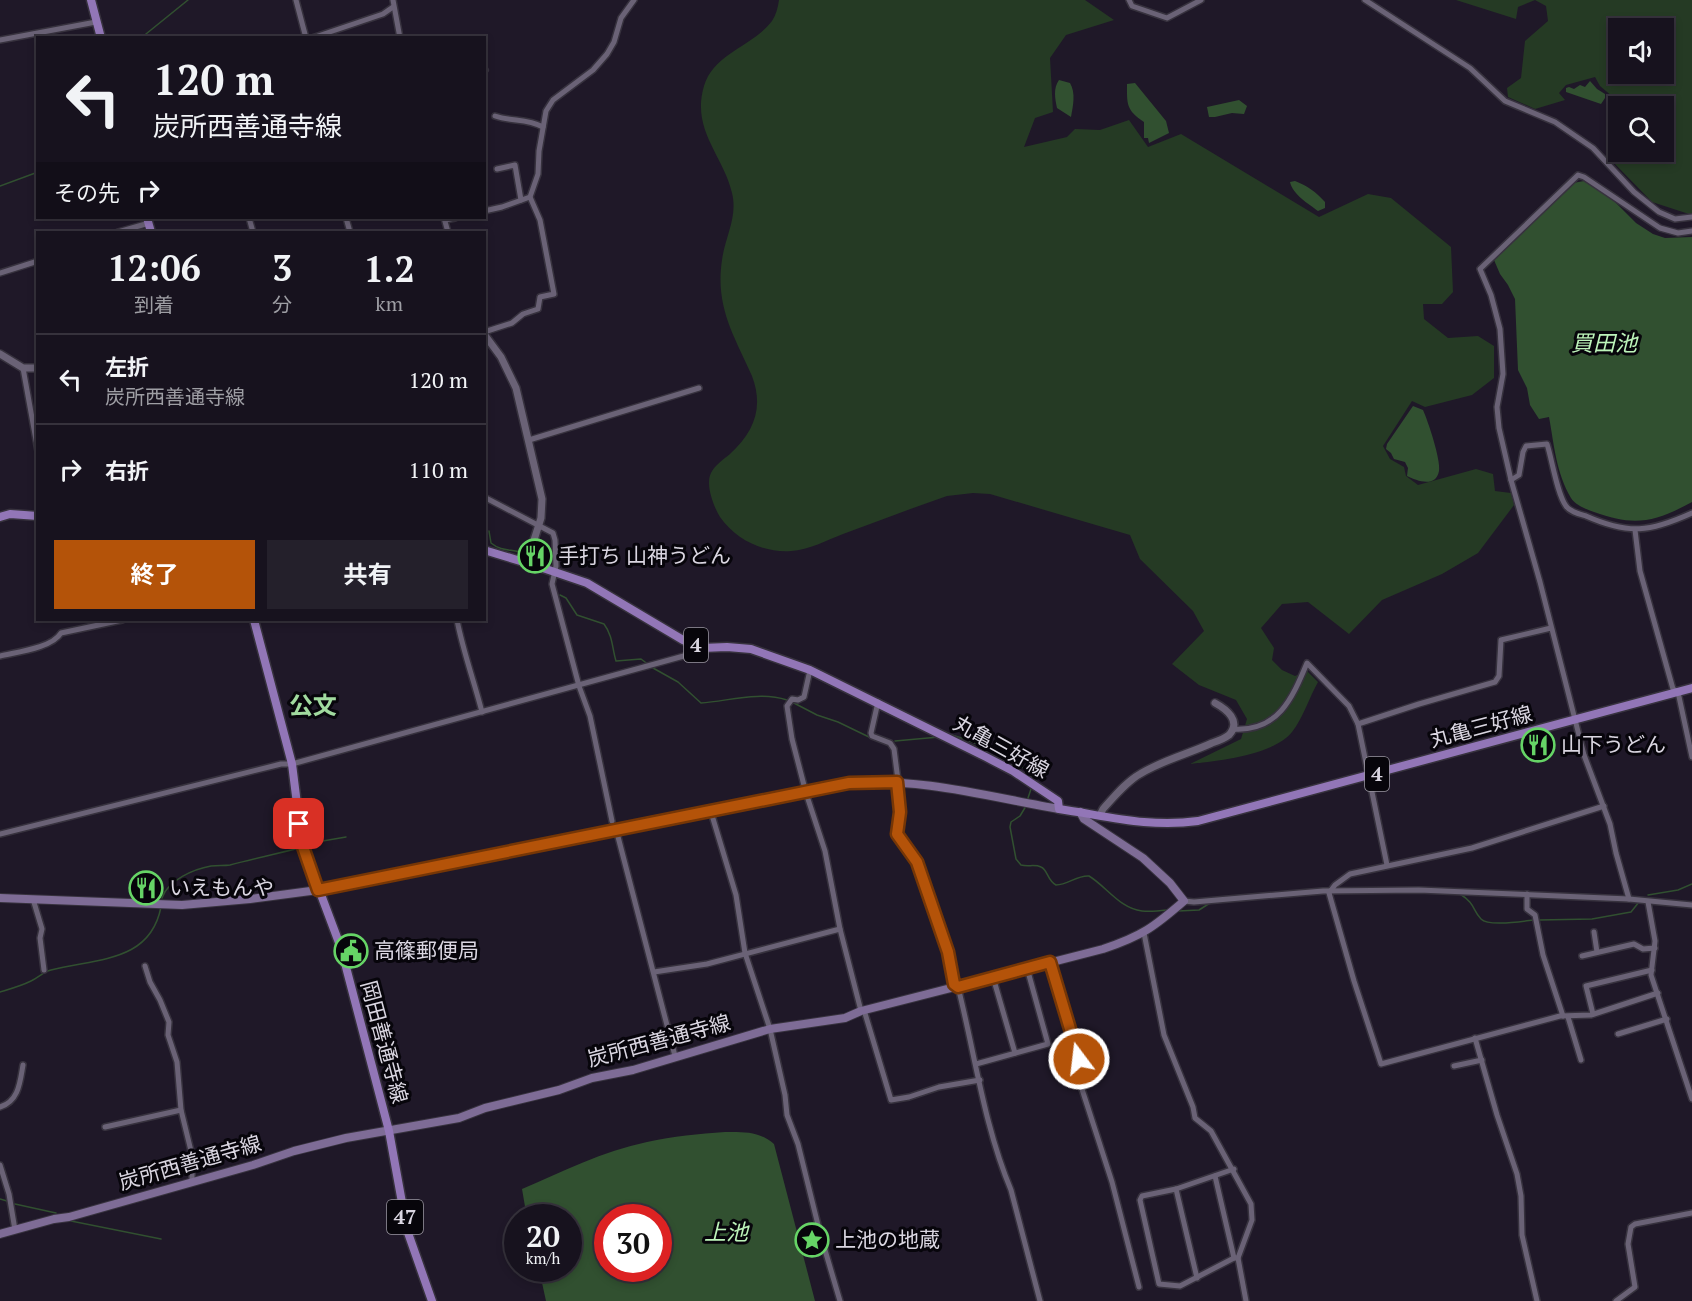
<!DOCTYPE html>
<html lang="ja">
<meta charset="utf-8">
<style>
body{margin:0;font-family:"PT Serif","Noto Sans JP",serif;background:#24202b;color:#f1f3f6;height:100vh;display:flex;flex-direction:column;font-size:22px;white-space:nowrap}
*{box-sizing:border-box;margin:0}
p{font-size:20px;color:#9e9ea4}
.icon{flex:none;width:33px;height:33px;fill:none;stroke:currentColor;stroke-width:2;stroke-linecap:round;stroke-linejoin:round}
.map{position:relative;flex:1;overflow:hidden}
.side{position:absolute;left:36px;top:231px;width:450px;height:390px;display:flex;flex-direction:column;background:#17121e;border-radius:0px;box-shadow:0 3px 9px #0003,0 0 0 2px #36323c}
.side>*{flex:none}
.top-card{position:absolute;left:36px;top:36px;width:450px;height:183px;border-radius:0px;box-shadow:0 3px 9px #0003,0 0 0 2px #36323c;background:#17121e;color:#f1f3f6;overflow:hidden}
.buttons{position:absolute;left:1608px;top:18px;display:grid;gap:12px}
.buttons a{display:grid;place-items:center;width:66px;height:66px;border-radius:0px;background:#17121e;box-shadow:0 3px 9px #0003,0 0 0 2px #36323c;font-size:30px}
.speed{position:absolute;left:504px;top:1204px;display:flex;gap:12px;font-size:30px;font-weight:700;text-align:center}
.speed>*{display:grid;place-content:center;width:78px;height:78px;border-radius:50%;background:#17121e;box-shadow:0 3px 9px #0003,0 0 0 2px #36323c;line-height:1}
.speed small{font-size:15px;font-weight:400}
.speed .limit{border:9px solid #d22;background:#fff;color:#111}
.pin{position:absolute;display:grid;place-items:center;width:51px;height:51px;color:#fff;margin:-26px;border-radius:12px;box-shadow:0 3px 9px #0006}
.me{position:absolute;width:66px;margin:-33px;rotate:345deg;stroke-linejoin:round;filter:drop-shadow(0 0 4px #0008)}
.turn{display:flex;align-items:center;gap:21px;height:126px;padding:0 18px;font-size:27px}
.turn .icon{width:78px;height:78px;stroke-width:2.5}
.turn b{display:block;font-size:42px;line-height:51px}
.then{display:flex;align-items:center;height:57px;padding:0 18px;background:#0003;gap:12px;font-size:22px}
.eta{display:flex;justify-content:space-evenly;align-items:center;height:102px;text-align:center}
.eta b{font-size:36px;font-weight:700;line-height:42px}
.action{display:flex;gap:12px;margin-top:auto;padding:12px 18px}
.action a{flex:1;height:69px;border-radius:0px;background:#b45309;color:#fff;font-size:24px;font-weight:700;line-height:69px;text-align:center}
.action a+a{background:#24202b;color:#f1f3f6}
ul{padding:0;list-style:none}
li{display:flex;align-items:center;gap:18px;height:90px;padding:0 18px;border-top:2px solid #36323c}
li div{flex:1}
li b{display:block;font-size:22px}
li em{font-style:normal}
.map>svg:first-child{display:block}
.green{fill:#253a24;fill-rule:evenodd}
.water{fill:#315030;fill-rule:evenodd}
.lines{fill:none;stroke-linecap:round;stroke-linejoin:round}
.stream{stroke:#315030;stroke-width:1.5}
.minor-casing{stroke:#37323e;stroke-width:8}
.tertiary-casing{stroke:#37323e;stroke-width:10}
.secondary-casing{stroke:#37323e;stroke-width:10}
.primary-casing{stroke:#37323e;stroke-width:11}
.minor{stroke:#6a6276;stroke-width:5}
.tertiary{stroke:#6a6276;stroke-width:7}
.secondary{stroke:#7e6c96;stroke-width:8}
.primary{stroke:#9276b7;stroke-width:8}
.route-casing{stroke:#753606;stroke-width:15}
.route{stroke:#b45309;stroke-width:10}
.labels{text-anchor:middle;stroke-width:6;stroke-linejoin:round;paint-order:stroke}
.shield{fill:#07050b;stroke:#9b97a1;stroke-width:1.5}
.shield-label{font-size:20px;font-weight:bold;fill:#dad6e1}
.poi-label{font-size:21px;fill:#dad6e1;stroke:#07050b;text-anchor:start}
.street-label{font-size:21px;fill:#dad6e1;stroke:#07050b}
.water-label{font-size:22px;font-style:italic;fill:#bdf4ba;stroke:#07050b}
.quarter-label{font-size:24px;font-weight:bold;fill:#a1da9f;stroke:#07050b}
</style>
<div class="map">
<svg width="1692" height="1301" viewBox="0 0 1692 1301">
<rect width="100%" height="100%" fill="#1f1828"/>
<!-- green -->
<g class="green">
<path d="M 779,0 L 1085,0 L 1114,20 L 1066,35 L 1050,58 L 1053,112 L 1035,118 L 1024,147 L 1067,137 L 1075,129 L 1100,130 L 1129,120 L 1148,147 L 1181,134 L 1319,217 L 1368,194 L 1391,198 L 1451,247 L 1453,292 L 1442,304 L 1423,304 L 1424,319 L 1448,338 L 1478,336 L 1494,346 L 1494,378 L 1472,395 L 1425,407 L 1412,401 L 1383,446 L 1390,459 L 1404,467 L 1406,476 L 1418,485 L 1476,469 L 1493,474 L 1495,491 L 1511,493 L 1514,505 L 1478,553 L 1442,574 L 1382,600 L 1349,634 L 1308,602 L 1282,604 L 1261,628 L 1274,648 L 1272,660 L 1282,670 L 1295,676 L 1307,671 L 1318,682 C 1309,698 1303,718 1292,732 C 1274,755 1217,761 1190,764 L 1241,739 L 1247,719 L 1236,700 L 1199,685 L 1172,664 L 1204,631 L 1193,611 L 1140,559 L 1130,535 L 990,494 L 973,493 L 947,496 C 912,508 878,521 843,534 C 827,540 809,550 791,551 C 764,553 736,540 720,517 C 714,507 705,485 711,473 C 714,466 724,459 730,454 C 754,432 764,408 752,376 C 734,335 715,307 722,260 C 725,237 738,217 732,193 C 723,155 691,130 704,86 C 714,53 752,47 772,21 C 776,15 778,7 779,0 Z"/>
<path d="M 1456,0 L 1692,0 L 1692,215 L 1652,202 L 1612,161 C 1621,141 1611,118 1613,97 L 1600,86 L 1595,77 L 1566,85 L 1559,93 L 1565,100 L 1535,109 L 1508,97 L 1507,88 L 1521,78 L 1525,41 L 1548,21 L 1546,6 L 1535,0 L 1518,7 L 1516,19 ZM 1618,28 L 1664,28 L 1664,74 L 1618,74 ZM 1618,106 L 1664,106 L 1664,152 L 1618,152 Z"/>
</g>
<!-- water -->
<g class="water">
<path d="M 1059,80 L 1070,83 C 1076,93 1073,106 1071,117 L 1057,108 C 1055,99 1053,88 1059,80 Z"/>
<path d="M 1590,81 L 1597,89 L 1605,94 L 1605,98 L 1601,104 L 1566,92 L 1566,88 L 1569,87 L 1574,89 L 1580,85 L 1585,87 Z"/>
<path d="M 1135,83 L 1166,121 L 1169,133 L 1149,143 L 1148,138 L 1144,138 L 1144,122 C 1126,110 1127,104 1127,84 Z"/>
<path d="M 1239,100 L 1247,106 L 1244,114 L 1232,113 L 1215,117 L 1209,117 L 1207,107 Z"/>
<path d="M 1295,181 C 1308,186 1316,192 1325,202 L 1325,208 L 1318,211 C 1309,204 1293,195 1290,182 Z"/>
<path d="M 1584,181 L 1607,194 L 1636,223 L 1653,234 L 1665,238 L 1692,237 L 1692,502 C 1655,522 1635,527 1594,512 C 1586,509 1575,505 1571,498 C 1556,473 1554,444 1549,417 L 1539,419 L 1530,405 L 1527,388 L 1518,370 L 1515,299 L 1508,285 L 1500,274 L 1494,260 L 1573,183 Z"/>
<path d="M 1413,406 L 1423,410 C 1428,421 1441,460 1439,471 C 1436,488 1417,481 1407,476 L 1408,468 L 1405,462 L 1394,459 L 1391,453 L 1386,449 L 1387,444 Z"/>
<path d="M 725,1132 C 744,1132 759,1131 774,1144 L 815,1301 L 546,1301 L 539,1269 L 568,1269 L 568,1218 L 527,1218 L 522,1189 C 562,1172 603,1151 647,1142 C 673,1136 699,1134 725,1132 ZM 608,1218 L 658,1218 L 658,1269 L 608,1269 Z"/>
</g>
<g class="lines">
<!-- stream -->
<g class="stream">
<path d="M 141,38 L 188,0"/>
<path d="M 0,186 L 38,172"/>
<path d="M 489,531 L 491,543 C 503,553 513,548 526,554"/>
<path d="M 531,556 L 541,559 L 552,568"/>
<path d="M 560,595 L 566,598 L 577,615 L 604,624 C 613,636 612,648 616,661 L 641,659 L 649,665"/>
<path d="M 653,668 L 678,682 L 701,703 C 729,701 759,691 787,700"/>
<path d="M 792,702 L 817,715 L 838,722 L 869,737"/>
<path d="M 952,735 C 969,740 1027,762 1032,778"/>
<path d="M 895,741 L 939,737"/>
<path d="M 1027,801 L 1031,789"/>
<path d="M 1026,806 L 1020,816 L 1011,822 L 1010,827 L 1016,859 L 1021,865 C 1028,867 1035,864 1041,867 C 1048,870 1047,880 1056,885 C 1068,885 1077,875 1089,876 C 1107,887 1119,908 1142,911 C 1150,912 1159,911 1167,910"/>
<path d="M 311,843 L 346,837"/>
<path d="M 1460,894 C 1476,904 1472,910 1481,919 C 1489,927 1523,921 1534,920"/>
<path d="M 1648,895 L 1678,890 L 1692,884"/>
<path d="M 162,898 C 168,880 194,869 211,866 C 218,865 224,866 230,865 C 253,859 276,854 299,848"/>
<path d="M 1178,911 L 1199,910 L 1210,903"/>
<path d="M 1539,920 L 1592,919 L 1631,912 L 1639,902"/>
<path d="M 0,992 C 10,989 21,986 31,981 C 38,978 43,972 51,970 C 96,958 150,963 161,907"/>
<path d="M 0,1199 L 7,1201"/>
<path d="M 15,1204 L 56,1213"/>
<path d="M 71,1221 L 161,1239"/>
</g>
<!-- minor casing -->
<g class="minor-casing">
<g id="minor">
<path d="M 296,0 L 306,38"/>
<path d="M 393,0 L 400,38"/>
<path d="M 1129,0 L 1132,6 L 1167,18 L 1201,0"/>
<path d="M 1365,0 L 1470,68 L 1505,101 L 1555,122 L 1593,148 L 1634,192 L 1659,212 L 1675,219 L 1692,217"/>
<path d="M 312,38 L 383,14 L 393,7"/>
<path d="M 0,40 L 96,22"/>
<path d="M 484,69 L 485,70"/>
<path d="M 495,116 C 513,122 526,118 543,127"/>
<path d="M 497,169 L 515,165 L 521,200"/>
<path d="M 484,211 L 502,207 L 530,197"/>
<path d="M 249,218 L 253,232"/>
<path d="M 346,218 L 350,232"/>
<path d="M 444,218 L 448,232"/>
<path d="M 445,220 L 455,218"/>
<path d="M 118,232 L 149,223"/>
<path d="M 0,273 L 38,261"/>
<path d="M 484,332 L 512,323 L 523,314 L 538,309 L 540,297 L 554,294 L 540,220 L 530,197 L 538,174 L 539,151 L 546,111 L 553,100 L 593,70 L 607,54 L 614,42 L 621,18 L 634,0"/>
<path d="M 23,368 L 38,451"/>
<path d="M 529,440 L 699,388"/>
<path d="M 1511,480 L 1519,475 L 1523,452 L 1526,446 L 1547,444 C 1552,459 1557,494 1566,506 C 1570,512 1579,514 1586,516 C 1629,535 1650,532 1692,513"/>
<path d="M 484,497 L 553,533 L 555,540 L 556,566 L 552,584 L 579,686 L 590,716 L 612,821"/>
<path d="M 1635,530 L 1640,571 L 1673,689 L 1678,692 L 1692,757"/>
<path d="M 457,620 C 463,651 474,681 482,712"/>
<path d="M 0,656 C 17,652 52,648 61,633 L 122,620"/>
<path d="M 810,670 L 804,697 L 798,700 L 792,699 L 787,706 L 792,739 L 806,793 L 825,851 L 840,929 L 861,1011"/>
<path d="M 878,702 L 871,733 L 872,736 L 890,743 L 894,749 L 900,796 L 897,834 L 917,862 L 948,952 L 954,984 L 958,987 C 975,1054 984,1126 1011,1190 L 1040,1301"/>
<path d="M 1358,724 L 1419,704 L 1495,682 L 1499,676 L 1501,640 L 1551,628"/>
<path d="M 1233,729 C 1278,732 1292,699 1307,663 L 1349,706 L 1358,724 L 1387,865"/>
<path d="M 1604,806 L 1472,848 L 1350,874 L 1335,885 L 1329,893 L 1354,981 L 1381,1064 L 1560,1016 L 1591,1015 L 1658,993"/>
<path d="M 711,812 L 736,895 L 745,953 L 770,1029 L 785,1095 L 787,1115 L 798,1144 L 820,1233 L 840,1301"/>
<path d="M 616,829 L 675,1056"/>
<path d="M 0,834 L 281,764 L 292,764 L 691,654 L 702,648"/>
<path d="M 1527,894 L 1527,909 L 1535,915 L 1543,955 L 1563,1016"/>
<path d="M 33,899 L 42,929 L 40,938 L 44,970"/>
<path d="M 1629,899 L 1616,853 L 1610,824 L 1584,755 L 1540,582 L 1511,480 L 1499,428 L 1497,407 L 1503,374 L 1500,329 L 1491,295 L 1480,269 L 1578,175 L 1584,177 L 1660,228 L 1678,233 L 1692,231"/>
<path d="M 1184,901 L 1194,902 L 1323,891 L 1419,890 L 1629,899 L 1692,905"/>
<path d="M 1648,902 L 1655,941 L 1651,975 L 1692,1099"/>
<path d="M 1594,932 L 1597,952"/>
<path d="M 1144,933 L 1164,1035 L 1193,1107 L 1195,1118 L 1211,1131 L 1251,1204 L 1252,1220 L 1238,1258 L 1246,1301"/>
<path d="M 1582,956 L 1634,944 L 1643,949 L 1655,948"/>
<path d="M 1050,962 L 1081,1062 L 1080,1083 L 1112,1182 L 1139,1287"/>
<path d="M 145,966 L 150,982 L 160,1000 L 169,1022 L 168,1035 L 177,1062 L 181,1110 L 192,1155 L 192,1182"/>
<path d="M 654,972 L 707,964 L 840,929"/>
<path d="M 993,977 L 1015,1053"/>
<path d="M 864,1010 L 891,1100 L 909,1097 L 939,1087 L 980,1080"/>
<path d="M 1593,1014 L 1586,986 L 1652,970"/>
<path d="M 1568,1017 L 1581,1060"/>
<path d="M 1618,1034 L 1667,1019"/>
<path d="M 1475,1038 L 1497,1115 L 1517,1174 L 1521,1196 L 1522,1235 L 1537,1301"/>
<path d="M 976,1064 L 1048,1044 L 1027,968"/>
<path d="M 1454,1066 L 1482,1060"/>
<path d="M 0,1107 C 19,1101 20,1082 23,1065"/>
<path d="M 105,1127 L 181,1110"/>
<path d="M 0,1165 L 9,1194 L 15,1230"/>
<path d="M 1234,1169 L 1176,1189 L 1142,1196 L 1140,1200 L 1159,1284 L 1180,1286 L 1234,1258 L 1238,1258"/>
<path d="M 1215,1176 L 1234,1258"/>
<path d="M 1176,1189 L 1197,1278"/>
<path d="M 1616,1301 L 1635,1287 L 1628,1244 L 1631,1227 L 1635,1224 L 1692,1213"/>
</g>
</g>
<!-- tertiary casing -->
<g class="tertiary-casing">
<g id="tertiary">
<path d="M 484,334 L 501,357 L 516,388 L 542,499 L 541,518 L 527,562"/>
<path d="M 0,354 L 23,368 L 38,368"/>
<path d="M 1100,815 L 1103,809 C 1114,797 1126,782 1140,774 C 1163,760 1188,754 1212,743 C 1218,741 1224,739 1229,735 C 1242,721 1226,709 1215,703"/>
</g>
</g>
<!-- secondary casing -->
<g class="secondary-casing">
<g id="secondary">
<path d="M 0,898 L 182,905 L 250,899 L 318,890 L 849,783 C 919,777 990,797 1059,809"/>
<path d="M 0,1234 L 54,1219 L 69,1217 L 253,1165 L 294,1151 L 346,1138 L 459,1118 L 485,1108 L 559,1090 L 592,1078 L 633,1070 L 770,1029 L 845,1018 L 861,1011 L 1103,949 C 1142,936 1154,927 1184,901 L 1170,883 L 1143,858 L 1084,819 L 1080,812"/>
</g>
</g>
<!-- primary casing -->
<g class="primary-casing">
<g id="primary">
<path d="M 91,0 L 101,38"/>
<path d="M 147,218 L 151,232"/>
<path d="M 0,517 L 10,514 L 38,516"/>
<path d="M 484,550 L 537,566 L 587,583 L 683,640 L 702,648 L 727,647 L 751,649 L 810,670 L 986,757 L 1013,771 L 1058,801 L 1059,809 C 1107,816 1149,828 1198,821 L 1692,688"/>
<path d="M 254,620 L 292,764 L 302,844 L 341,948 L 389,1131 L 407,1230 L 432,1301"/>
</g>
</g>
<!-- minor -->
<use href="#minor" class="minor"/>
<!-- tertiary -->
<use href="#tertiary" class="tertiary"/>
<!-- secondary -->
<use href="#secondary" class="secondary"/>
<!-- primary -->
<use href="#primary" class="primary"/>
</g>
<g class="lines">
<!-- route casing -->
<g class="route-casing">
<path id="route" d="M 299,824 L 302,844 L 318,890 L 849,783 L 897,782 L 900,812 L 897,834 L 917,862 L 948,952 L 954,984 L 958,987 L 1050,962 L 1079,1059"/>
</g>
<!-- route -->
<use href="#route" class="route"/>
</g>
<!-- icons -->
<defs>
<g id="restaurant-ring" transform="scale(1.725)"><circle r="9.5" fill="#07050b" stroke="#66d466" stroke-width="1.5"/><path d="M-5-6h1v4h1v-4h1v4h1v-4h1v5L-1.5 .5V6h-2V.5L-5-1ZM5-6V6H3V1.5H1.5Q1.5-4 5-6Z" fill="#66d466"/></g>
<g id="civic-ring" transform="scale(1.725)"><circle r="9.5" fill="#07050b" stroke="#66d466" stroke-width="1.5"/><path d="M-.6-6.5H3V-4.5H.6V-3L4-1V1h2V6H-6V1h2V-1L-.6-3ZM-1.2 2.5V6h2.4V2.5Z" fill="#66d466"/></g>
<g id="sight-ring" transform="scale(1.725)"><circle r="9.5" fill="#07050b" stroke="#66d466" stroke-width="1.5"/><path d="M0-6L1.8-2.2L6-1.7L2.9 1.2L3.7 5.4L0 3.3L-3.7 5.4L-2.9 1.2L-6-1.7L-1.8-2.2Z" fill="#66d466"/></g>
</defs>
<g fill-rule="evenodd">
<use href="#restaurant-ring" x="535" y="556"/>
<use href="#restaurant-ring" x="1538" y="745"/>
<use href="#restaurant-ring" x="146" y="888"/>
<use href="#civic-ring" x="351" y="951"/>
<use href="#sight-ring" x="812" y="1240"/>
</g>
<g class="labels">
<!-- shield labels -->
<g class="shield">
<rect x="684" y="628" width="24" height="34" rx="4.5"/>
<rect x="1365" y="757" width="24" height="34" rx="4.5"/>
<rect x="387" y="1200" width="36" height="34" rx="4.5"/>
</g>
<g class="shield-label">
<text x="696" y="652">4</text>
<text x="1377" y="781">4</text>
<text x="405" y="1224">47</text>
</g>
<!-- poi labels -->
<g class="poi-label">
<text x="558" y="563">手打ち 山神うどん</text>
<text x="1561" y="752">山下うどん</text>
<text x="169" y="895">いえもんや</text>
<text x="374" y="958">高篠郵便局</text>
<text x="835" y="1247">上池の地蔵</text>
</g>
<!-- street labels -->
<g class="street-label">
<text transform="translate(1481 727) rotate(-15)" y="7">丸亀三好線</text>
<text transform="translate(1001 747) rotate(29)" y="7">丸亀三好線</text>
<text transform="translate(659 1041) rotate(-15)" y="7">炭所西善通寺線</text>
<text transform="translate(384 1042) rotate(75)" y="7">岡田善通寺線</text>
<text transform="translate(190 1163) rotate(-16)" y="7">炭所西善通寺線</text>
</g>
<!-- water labels -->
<g class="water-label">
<text x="1604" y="351">買田池</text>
<text x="726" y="1240">上池</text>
</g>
<!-- quarter labels -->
<g class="quarter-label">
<text x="313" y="714">公文</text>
</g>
</g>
</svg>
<div class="buttons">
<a><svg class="icon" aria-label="sound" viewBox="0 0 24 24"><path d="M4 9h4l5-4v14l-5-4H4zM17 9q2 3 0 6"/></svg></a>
<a><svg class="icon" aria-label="search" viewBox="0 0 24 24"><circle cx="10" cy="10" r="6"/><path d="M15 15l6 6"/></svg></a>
</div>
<div class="speed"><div>20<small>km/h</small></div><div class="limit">30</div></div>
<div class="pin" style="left:299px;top:824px;background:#d93025"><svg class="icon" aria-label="arrive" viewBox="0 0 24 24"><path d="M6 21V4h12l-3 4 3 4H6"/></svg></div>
<svg class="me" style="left:1079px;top:1059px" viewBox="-20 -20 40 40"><circle r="17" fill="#b45309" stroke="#fff" stroke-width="3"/><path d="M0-11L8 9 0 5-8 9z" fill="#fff"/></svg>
<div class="top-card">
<div class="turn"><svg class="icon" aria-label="left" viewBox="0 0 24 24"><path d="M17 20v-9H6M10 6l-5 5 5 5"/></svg><div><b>120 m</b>炭所西善通寺線</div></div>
<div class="then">その先<svg class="icon" aria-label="right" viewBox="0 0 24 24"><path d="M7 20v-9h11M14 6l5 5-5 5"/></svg></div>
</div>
<section class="side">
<div class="eta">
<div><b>12:06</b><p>到着</p></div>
<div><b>3</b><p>分</p></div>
<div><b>1.2</b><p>km</p></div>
</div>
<ul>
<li><svg class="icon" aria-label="left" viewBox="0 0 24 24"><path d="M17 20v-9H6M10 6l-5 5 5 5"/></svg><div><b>左折</b><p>炭所西善通寺線</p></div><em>120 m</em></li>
<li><svg class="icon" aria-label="right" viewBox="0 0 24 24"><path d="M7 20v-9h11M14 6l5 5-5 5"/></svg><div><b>右折</b></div><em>110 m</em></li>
</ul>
<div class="action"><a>終了</a><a>共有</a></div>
</section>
</div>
